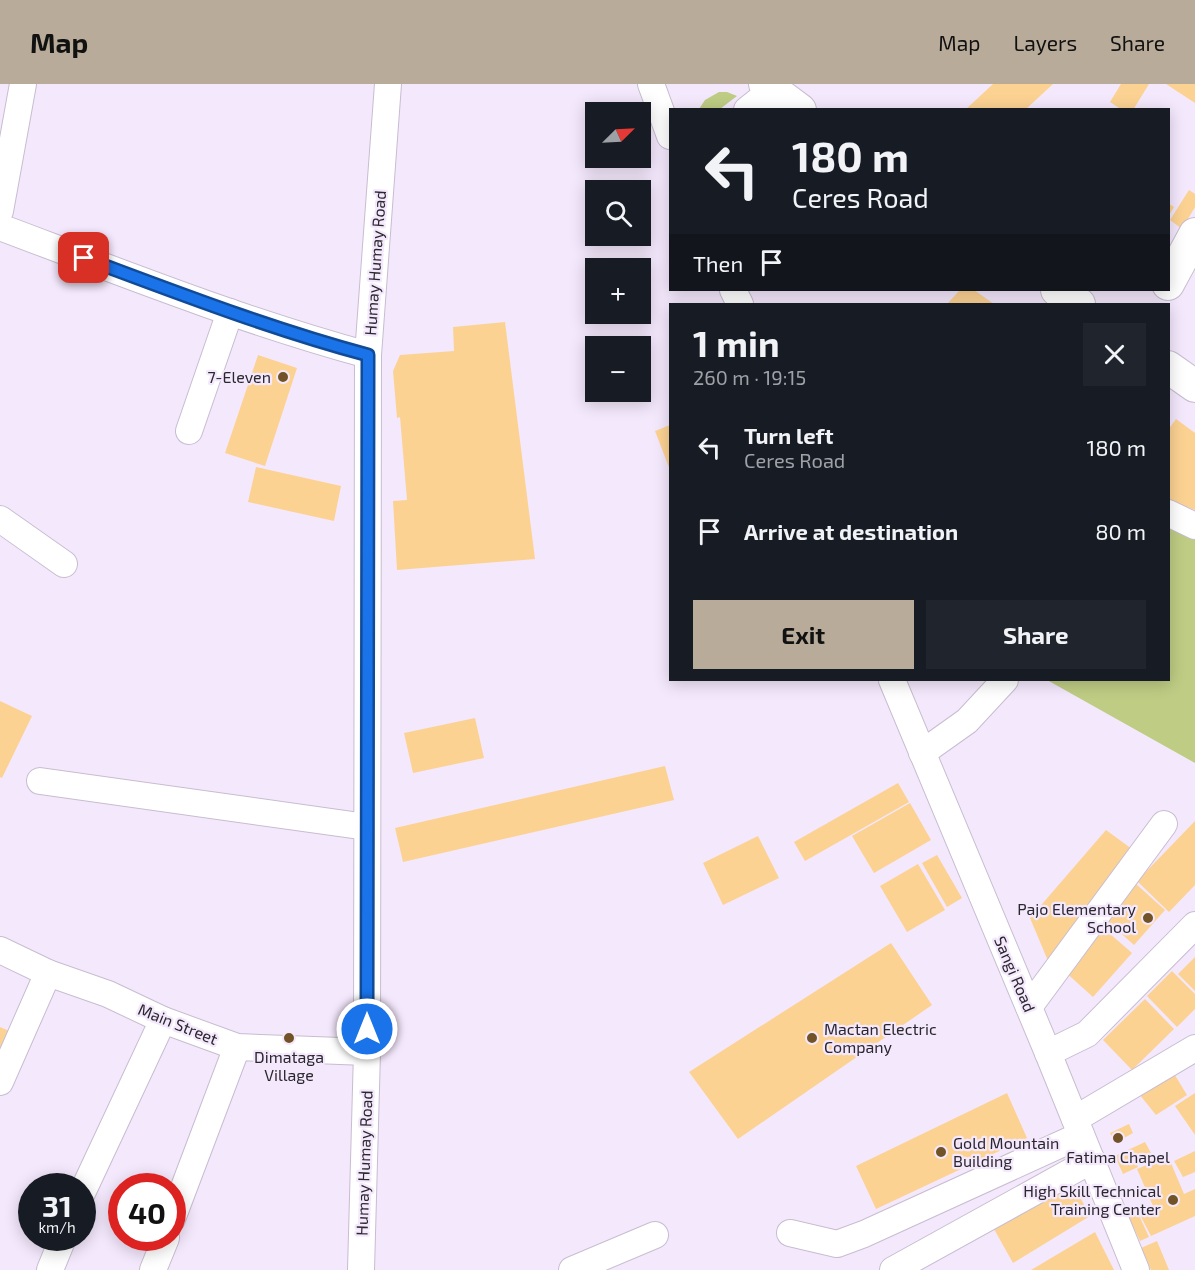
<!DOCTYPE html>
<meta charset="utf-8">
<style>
body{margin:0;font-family:"Exo 2",sans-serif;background:#20242c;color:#f1f3f6;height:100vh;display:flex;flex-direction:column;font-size:22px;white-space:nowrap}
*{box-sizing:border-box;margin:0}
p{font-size:20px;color:#9ea1a6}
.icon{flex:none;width:33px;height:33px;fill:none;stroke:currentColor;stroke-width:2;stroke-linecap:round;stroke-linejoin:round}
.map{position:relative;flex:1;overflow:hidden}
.side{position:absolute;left:669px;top:219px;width:501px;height:378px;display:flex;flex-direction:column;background:#171b24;border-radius:0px;box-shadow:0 3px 15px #0003}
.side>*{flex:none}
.guide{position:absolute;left:669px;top:24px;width:501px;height:183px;border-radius:0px;box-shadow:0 3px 15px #0003;background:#171b24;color:#f1f3f6;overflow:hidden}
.needle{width:39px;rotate:66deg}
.fabs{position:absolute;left:585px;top:18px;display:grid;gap:12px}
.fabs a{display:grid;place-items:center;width:66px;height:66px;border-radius:0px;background:#171b24;box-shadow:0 3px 15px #0003;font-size:30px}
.speed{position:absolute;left:18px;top:1089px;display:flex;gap:12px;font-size:30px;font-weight:700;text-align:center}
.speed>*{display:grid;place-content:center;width:78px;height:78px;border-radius:50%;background:#171b24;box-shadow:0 3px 15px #0003;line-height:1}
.speed small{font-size:15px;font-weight:400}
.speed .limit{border:9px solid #d22;background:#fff;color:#111}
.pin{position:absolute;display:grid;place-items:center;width:51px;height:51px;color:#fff;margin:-26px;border-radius:12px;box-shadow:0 3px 9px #0006}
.me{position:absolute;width:66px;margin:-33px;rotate:0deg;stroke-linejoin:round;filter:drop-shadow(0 0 4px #0008)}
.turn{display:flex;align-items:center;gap:21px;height:126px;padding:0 24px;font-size:27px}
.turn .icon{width:78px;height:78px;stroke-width:2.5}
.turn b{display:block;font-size:42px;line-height:51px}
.then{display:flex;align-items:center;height:57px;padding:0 24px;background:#0003;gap:12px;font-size:22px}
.round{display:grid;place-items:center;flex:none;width:63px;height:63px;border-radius:0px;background:#20242c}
.summary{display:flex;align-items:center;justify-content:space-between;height:102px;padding:0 24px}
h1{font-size:36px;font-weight:700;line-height:45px}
.primary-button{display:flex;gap:12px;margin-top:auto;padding:12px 24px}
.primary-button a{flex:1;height:69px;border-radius:0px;background:#b8ab99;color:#111;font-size:24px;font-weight:700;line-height:69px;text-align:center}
.primary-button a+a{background:#20242c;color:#f1f3f6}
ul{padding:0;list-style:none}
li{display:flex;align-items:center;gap:18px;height:84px;padding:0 24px}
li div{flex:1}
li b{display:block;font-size:22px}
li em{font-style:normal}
header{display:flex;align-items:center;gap:36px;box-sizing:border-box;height:84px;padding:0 30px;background:#b8ab99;color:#111}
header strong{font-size:28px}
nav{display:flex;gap:33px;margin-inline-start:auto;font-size:21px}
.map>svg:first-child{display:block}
.green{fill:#becc84}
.building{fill:#fcd293}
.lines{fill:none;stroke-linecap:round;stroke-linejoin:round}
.minor-casing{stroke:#c8bdd0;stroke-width:28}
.major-casing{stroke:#c8bdd0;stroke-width:34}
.minor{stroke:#fff;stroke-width:26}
.major{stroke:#fff;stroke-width:32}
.route-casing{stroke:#114b97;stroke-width:15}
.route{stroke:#1a73e8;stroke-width:10}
.poi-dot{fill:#725328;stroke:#f4e8fc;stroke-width:2}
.labels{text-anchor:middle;stroke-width:4.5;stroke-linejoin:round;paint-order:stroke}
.street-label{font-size:16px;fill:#2b272e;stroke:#f4e8fc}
.poi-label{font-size:16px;fill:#2b272e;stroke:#f4e8fc;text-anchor:end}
</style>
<header>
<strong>Map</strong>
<nav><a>Map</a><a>Layers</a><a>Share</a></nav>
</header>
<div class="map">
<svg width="1195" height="1186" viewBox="0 0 1195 1186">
<rect width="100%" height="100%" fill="#f4e8fc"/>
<!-- green -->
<g class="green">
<path d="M 719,8 L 727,8 L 737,12 L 720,25 L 699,25 L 705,16 Z"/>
<path d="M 1169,439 L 1195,453 L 1195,679 L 1047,596 L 1168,596 Z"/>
</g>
<!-- building -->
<g class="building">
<path d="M 993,0 L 1053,0 L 1025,26 L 965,26 Z"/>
<path d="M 1121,0 L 1149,0 L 1133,26 L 1122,26 L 1110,18 Z"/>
<path d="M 1166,0 L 1195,0 L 1195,19 Z"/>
<path d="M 1189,106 L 1195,110 L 1195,123 L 1182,145 L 1170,136 Z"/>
<path d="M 1168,119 L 1174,123 L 1168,133 Z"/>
<path d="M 960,206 L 974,206 L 994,220 L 947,220 Z"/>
<path d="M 505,238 L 535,475 L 397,486 L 393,417 L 407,416 L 400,333 L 397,334 L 393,287 L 400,271 L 454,267 L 453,243 Z"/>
<path d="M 258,271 L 297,284 L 265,382 L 225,369 Z"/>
<path d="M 1176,335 L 1195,349 L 1195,426 L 1168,416 L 1168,346 Z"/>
<path d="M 670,341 L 670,386 L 655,347 Z"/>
<path d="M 256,383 L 341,402 L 334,437 L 248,418 Z"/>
<path d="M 0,617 L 32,632 L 2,694 L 0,693 Z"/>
<path d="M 475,634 L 484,674 L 413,689 L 404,649 Z"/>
<path d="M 665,682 L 674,716 L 403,778 L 395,744 Z"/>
<path d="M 898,699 L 909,718 L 805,777 L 794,758 Z"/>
<path d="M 910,719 L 931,756 L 874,789 L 852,752 Z"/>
<path d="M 1195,737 L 1195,801 L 1169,828 L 1137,797 Z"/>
<path d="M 1106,746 L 1136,768 L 1051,884 L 1030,834 Z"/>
<path d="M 758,752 L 779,794 L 723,821 L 703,779 Z"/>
<path d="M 937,771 L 962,814 L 947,823 L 922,779 Z"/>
<path d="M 918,780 L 945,826 L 907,848 L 880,802 Z"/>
<path d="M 1136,800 L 1165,826 L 1134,861 L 1105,835 Z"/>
<path d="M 1101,842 L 1132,869 L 1093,913 L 1063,886 Z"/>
<path d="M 891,859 L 932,921 L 738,1055 L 689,988 Z"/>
<path d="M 1195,873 L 1195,907 L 1178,890 Z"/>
<path d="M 1172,887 L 1195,910 L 1195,925 L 1177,943 L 1147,912 Z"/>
<path d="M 1145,915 L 1174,945 L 1132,986 L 1103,956 Z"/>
<path d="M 0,943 L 14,949 L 0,987 Z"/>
<path d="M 1170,983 L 1187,1011 L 1156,1031 L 1135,1005 Z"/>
<path d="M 1007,1009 L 1027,1054 L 876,1125 L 856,1082 Z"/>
<path d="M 1195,1009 L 1195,1051 L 1175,1022 Z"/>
<path d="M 1129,1040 L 1133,1049 L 1115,1059 L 1110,1049 Z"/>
<path d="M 1145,1058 L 1151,1069 L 1135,1076 L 1138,1083 L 1123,1090 L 1115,1072 Z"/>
<path d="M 1195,1067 L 1195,1088 L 1183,1093 L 1174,1077 Z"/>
<path d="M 1168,1072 L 1184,1110 L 1195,1105 L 1195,1132 L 1151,1152 L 1139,1129 L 1153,1122 L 1137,1085 Z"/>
<path d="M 1070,1094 L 1090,1132 L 1013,1179 L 990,1138 Z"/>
<path d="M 1138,1129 L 1149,1153 L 1140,1157 L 1129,1134 Z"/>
<path d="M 1095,1148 L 1114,1186 L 1031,1186 Z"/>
<path d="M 1157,1157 L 1169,1186 L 1151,1186 L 1141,1164 Z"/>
</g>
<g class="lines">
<!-- minor casing -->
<g class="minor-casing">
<g id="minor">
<path d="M 651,0 L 670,52"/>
<path d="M 747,26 L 772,6"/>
<path d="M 0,127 L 23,0"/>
<path d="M 0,143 C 122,189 243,237 368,271"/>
<path d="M 733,206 L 740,220"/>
<path d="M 189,347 L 230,228"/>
<path d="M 1168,429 L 1195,442"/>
<path d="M 0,435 L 64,480"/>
<path d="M 892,596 L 1048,969 L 1136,1186"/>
<path d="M 922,669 L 967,637 L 1005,596"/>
<path d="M 40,697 L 367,743"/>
<path d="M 0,866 L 48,889 L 108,910 L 163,936 L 237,963 L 367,968"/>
<path d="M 1029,923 L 1164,740"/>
<path d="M 1048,969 L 1087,950 L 1195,841"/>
<path d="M 0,998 L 48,889"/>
<path d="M 1075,1035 L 1195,964"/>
<path d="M 82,1109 L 163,936"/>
<path d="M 172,1135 L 237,963"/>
<path d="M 790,1149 L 837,1160 L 864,1150 L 1081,1051"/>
<path d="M 50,1186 L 63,1154"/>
<path d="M 153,1186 L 166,1154"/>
<path d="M 361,1186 L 367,968 L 368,271 L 388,0"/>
<path d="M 572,1186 L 655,1151"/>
<path d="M 893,1186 L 1092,1076"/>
</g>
</g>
<!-- major casing -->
<g class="major-casing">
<g id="major">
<path d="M 765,0 L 800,26"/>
<path d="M 1168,200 L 1195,150"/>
<path d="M 1057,206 L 1079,220"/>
<path d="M 1168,283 L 1195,302"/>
</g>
</g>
<!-- minor -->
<use href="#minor" class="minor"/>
<!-- major -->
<use href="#major" class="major"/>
</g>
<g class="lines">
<!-- route casing -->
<g class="route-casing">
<path id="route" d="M 84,174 C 178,209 271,245 368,271 L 367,945"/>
</g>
<!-- route -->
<use href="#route" class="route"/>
</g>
<!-- markers -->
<g class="poi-dot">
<circle cx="283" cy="293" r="6"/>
<circle cx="1148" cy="834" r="6"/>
<circle cx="289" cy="954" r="6"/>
<circle cx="812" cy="954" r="6"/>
<circle cx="1118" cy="1054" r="6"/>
<circle cx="941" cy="1068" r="6"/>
<circle cx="1173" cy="1116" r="6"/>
</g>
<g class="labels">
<!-- street labels -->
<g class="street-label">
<text transform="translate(375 179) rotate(-86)" y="6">Humay Humay Road</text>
<text transform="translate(1015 890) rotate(67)" y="6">Sangi Road</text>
<text transform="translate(178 940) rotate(22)" y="6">Main Street</text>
<text transform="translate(364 1079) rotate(-88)" y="6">Humay Humay Road</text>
</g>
<!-- poi labels -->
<g class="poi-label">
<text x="271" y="299">7-Eleven</text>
<text x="1136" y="831">Pajo Elementary<tspan x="1136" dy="18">School</tspan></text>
<text x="824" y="951" text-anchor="start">Mactan Electric<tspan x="824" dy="18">Company</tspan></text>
<text x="289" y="979" text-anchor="middle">Dimataga<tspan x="289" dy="18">Village</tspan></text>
<text x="953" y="1065" text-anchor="start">Gold Mountain<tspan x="953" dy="18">Building</tspan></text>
<text x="1118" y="1079" text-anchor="middle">Fatima Chapel</text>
<text x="1161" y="1113">High Skill Technical<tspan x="1161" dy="18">Training Center</tspan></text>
</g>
</g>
</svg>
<div class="fabs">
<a><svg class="needle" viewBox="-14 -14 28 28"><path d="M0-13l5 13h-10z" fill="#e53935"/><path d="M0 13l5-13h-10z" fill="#9ea1a6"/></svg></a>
<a><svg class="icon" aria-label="search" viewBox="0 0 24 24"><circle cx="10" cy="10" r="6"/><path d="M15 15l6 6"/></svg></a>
<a>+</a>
<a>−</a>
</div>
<div class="speed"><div>31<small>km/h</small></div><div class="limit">40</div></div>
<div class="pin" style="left:84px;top:174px;background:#d93025"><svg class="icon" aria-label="arrive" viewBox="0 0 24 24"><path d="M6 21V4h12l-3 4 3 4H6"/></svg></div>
<svg class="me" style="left:367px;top:945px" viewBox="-20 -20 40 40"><circle r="17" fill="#1a73e8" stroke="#fff" stroke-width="3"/><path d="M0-11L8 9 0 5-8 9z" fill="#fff"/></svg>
<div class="guide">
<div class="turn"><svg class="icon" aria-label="left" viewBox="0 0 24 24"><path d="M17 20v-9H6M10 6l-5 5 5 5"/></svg><div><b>180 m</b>Ceres Road</div></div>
<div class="then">Then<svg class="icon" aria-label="arrive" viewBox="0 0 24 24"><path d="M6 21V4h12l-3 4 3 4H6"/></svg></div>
</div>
<section class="side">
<div class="summary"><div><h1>1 min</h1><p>260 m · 19:15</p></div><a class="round"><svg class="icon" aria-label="close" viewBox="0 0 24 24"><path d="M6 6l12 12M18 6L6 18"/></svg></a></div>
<ul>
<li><svg class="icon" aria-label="left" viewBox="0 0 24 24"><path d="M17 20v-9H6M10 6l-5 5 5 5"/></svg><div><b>Turn left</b><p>Ceres Road</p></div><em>180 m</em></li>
<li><svg class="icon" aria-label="arrive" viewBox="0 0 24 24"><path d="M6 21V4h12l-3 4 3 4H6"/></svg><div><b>Arrive at destination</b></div><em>80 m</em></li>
</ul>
<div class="primary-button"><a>Exit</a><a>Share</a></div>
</section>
</div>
